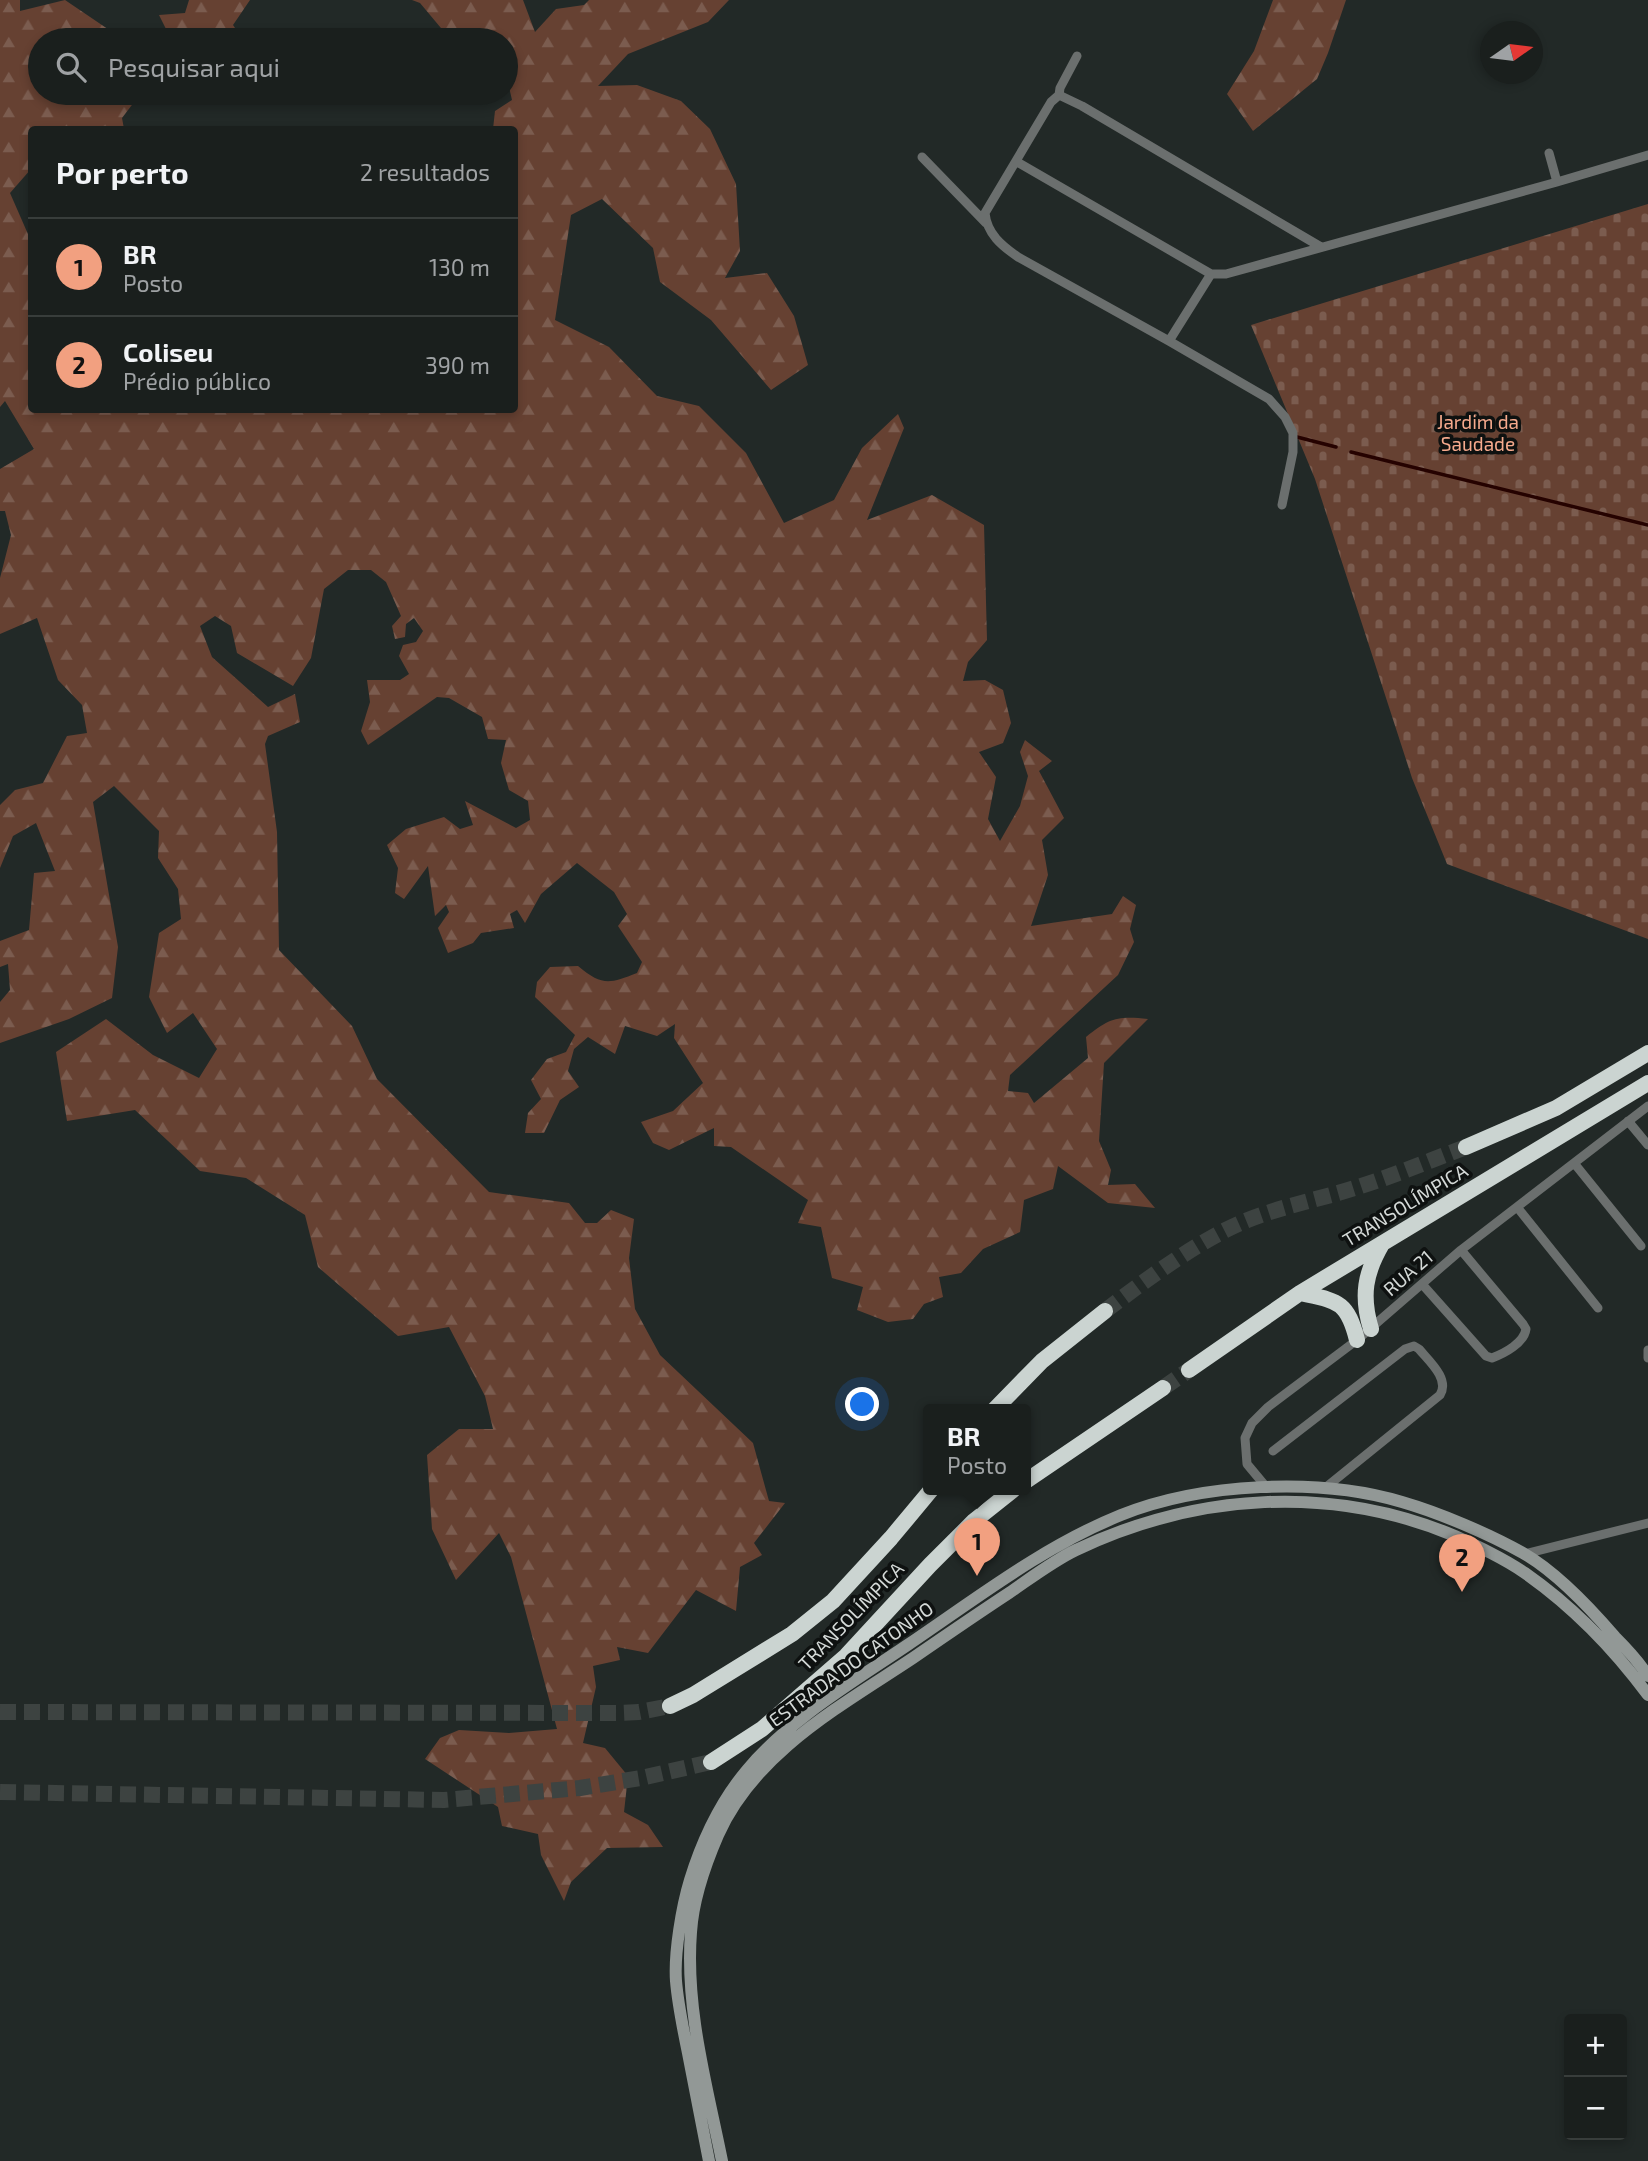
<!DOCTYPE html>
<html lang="pt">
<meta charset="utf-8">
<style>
:root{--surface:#1a1f1d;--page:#232726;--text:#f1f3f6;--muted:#9fa2a4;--line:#383d3b;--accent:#f2a080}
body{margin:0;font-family:"Exo 2",sans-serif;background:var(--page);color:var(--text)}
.controls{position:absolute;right:21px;bottom:21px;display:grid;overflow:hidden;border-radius:7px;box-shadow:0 4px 10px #0003}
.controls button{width:63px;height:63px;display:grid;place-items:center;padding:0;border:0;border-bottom:2px solid var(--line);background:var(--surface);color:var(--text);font:35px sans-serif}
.compass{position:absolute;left:1480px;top:21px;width:63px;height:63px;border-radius:50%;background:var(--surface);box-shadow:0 4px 10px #0003;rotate:76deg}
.you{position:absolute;left:863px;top:1405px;width:24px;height:24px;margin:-18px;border:5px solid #fff;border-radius:50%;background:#1a73e8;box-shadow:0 0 0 10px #1a73e833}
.badge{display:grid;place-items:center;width:46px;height:46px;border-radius:50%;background:var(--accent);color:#111;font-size:23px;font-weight:700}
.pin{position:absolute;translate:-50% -58px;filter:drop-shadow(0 2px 4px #0008)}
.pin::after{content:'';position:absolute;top:37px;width:24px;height:21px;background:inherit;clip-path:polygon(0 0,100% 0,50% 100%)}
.popup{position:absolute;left:923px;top:1404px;width:108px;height:91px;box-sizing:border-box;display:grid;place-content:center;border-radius:7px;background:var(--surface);filter:drop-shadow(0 2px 5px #0005);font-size:23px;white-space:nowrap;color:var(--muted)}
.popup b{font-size:26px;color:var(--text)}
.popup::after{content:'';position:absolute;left:50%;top:100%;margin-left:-14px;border:14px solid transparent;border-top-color:var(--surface)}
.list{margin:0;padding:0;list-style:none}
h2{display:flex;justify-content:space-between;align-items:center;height:91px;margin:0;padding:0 28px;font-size:30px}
h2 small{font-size:23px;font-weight:400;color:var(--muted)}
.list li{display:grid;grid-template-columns:46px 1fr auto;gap:21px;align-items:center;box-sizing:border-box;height:98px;padding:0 28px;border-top:2px solid var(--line)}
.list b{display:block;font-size:26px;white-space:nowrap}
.list p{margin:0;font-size:23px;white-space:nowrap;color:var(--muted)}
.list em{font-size:23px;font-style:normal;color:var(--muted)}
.icon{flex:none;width:38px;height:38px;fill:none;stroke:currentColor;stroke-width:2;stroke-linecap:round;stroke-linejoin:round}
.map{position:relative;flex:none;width:1648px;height:2161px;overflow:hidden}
.search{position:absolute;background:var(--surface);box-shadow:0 4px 10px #0003;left:28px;top:28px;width:490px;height:77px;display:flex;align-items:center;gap:18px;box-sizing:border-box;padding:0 24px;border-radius:38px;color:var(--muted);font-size:26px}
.panel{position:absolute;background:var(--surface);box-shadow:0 4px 10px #0003;left:28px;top:126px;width:490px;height:287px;border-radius:7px}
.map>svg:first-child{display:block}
.forest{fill:url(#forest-firs)}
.cemetery{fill:url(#cemetery-stones)}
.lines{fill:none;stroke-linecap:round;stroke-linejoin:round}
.stream{stroke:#250200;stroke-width:3.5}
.motorway-tunnel{stroke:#3d4341;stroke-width:16;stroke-dasharray:16 8;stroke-linecap:butt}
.minor{stroke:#6b6f6e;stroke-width:9}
.secondary{stroke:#929896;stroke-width:12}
.motorway{stroke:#cbd4d1;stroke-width:16}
.labels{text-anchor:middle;stroke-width:7;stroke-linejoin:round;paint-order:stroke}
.park-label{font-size:19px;fill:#f6aa8d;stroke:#0e1110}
.street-label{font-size:19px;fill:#d4d9d7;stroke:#0e1110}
</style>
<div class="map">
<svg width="1648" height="2161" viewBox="0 0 1648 2161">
<defs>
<pattern id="forest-firs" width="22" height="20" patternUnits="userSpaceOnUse" patternTransform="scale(1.75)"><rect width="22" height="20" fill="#664132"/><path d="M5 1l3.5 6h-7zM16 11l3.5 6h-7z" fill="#7b5c4f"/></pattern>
<pattern id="cemetery-stones" width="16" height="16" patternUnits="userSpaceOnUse" patternTransform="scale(1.75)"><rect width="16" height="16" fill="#664132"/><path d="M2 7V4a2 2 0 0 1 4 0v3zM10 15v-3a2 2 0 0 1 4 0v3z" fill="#7b5c4f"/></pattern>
</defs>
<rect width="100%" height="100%" fill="#222927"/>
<path class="forest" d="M0 0H20V11L65 0 124 40H40V93H141L122 118 124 129 32 130 31 169 10 193 31 241 32 410H514V130L493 129 495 111 512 100 509 87 506 84V40H451L420 3 412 0H523L535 32 556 9 584 5 589 0H729L708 22 628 54 598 86 637 85 681 101 710 129 736 184 740 251 725 278 767 273 794 316 808 365 771 390 711 320 660 282 653 248 602 199 571 215 555 320 609 347 657 396 699 406 746 453 784 523 834 500 862 448 898 414 904 428 867 520 932 495 984 525 987 640 968 662 963 681 985 680 1003 690 1011 723 1003 743 979 752 996 777 988 819 1000 841 1020 806 1028 776 1020 752 1025 740 1052 761 1039 771 1064 818 1042 840 1048 875 1031 926 1112 914 1123 896 1136 905 1130 929 1134 942 1118 975 1010 1075 1008 1091 1028 1093 1034 1103 1088 1058 1086 1037C1110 1018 1117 1016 1148 1019L1104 1063 1099 1141 1111 1170 1108 1185 1135 1184 1155 1208 1108 1203 1058 1166 1053 1189 1024 1200 1020 1232 983 1249 961 1273 939 1277 943 1297 924 1304 913 1319 888 1322 857 1310 863 1287 832 1278 821 1227 798 1223 808 1200 731 1147 714 1146V1128L669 1150 653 1143 641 1122 673 1111 703 1083 674 1038 675 1024 657 1036 625 1026 615 1054 588 1037 574 1049 568 1071 579 1087 560 1100 544 1133H525L528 1113 541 1099 531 1080 547 1059 566 1052 575 1035 535 997 537 982 550 967 578 966C602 986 609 984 637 973L642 962 618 926 627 914 614 892 577 863 541 894 525 923 517 910 510 914 514 928 481 933 473 943 448 953 438 928 449 912 446 905 435 916 428 866 404 899 395 893 398 868 387 845 406 829 444 817 460 829 473 825 465 801 516 828 530 820 528 801 509 790 501 763 506 740 488 739 482 717 449 698 437 697 368 745 361 731 370 702 367 680H400L409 674 399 656 403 645 416 642 423 631 414 618 406 624 405 637 395 639 392 626 401 616 386 582 371 570H348L324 589 311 658 293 686 237 653 231 626 215 616 200 626 212 657 268 707 295 694 300 722 268 736 265 744 277 832 279 950 352 1026 377 1079 489 1192 569 1203 585 1223H597L611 1210 634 1219 629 1258 635 1309 660 1355 753 1443 769 1501 785 1503 754 1543 762 1555 740 1567 736 1611 696 1590 648 1653 617 1647 620 1660 593 1666 596 1687 583 1743 605 1748 628 1776 624 1812 648 1825 663 1847 607 1848 571 1882 564 1901 541 1855 538 1834 502 1826 498 1807 425 1759 440 1738 459 1730 509 1733 557 1729 511 1557 499 1533 456 1580 432 1529 427 1455 459 1429H493L485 1396 449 1327 398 1336 318 1267 305 1215 246 1178 200 1171 135 1110 67 1121 56 1052 106 1019 153 1055 199 1078 217 1049 193 1013 167 1033 149 997 159 933 181 919 178 889 158 858 159 831 114 786 93 802 118 947 112 998 69 1019 0 1043V1002L10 990 8 964 0 967V941L29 930 34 873 55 871 36 823 13 836 0 868V805L15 790 43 783 67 736 87 733 82 705 58 680 37 618 0 634V578L11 535 5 511H0V469L34 449 5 401 0 407Z
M189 0H250L233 25 243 40H182L167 31 159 15 185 13Z
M1273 0H1346L1328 53 1317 79 1253 131 1227 94 1254 51Z"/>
<path class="cemetery" d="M1648 204V939L1447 864 1412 778 1315 479 1251 325Z"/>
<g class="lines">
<path class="stream" d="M1297 437 1336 447
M1351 452 1648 525"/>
<path class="motorway-tunnel" d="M1105 1311C1144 1281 1198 1241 1243 1222 1281 1206 1322 1199 1361 1186 1396 1175 1431 1160 1466 1147
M1163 1388 1189 1370
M0 1712 617 1713 639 1712 670 1706
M0 1792 444 1800 580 1788 641 1778 711 1762"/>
<path class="minor" d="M1059 95 1060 88 1077 56
M1549 153 1557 182
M922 157 986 223
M1017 162 1211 274H1226L1557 182 1648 155
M1169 341 1211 274
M1282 505 1293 452V433L1285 417 1269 399 1169 341 1018 257C1002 246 987 234 985 213L1051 102 1059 95 1082 106 1321 247
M1628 1121 1648 1145
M1574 1163 1641 1246
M1517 1207 1598 1308
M1422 1284 1486 1356 1492 1358C1505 1353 1524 1343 1526 1329L1523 1324 1461 1250
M1648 1350V1358
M1273 1451 1405 1349 1414 1346 1419 1349C1429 1361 1450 1379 1440 1395L1325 1488
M1267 1488 1247 1464 1245 1438 1252 1423 1268 1407 1357 1340 1461 1250 1648 1106
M1525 1554 1648 1523"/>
<path class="secondary" d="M709 2161C702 2125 695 2089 688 2053 683 2029 678 2005 676 1981 674 1953 682 1906 690 1880 702 1841 721 1801 747 1770 791 1718 853 1682 909 1644 977 1598 1044 1546 1121 1515 1201 1483 1319 1477 1402 1502 1440 1513 1489 1534 1523 1553 1556 1572 1591 1609 1615 1637 1627 1649 1639 1662 1648 1676
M722 2161C707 2086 685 2009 691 1932 693 1900 705 1865 718 1835 755 1752 841 1706 913 1658 945 1636 977 1614 1009 1593 1031 1578 1053 1561 1076 1550 1196 1493 1332 1484 1455 1536 1479 1547 1503 1558 1525 1573 1572 1606 1614 1649 1648 1695"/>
<path class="motorway" d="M1466 1147 1556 1108 1648 1053
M1300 1293C1337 1301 1347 1300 1357 1340
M1371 1329C1361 1296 1365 1273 1382 1244
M1189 1370 1300 1293 1648 1083
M994 1410 1042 1361 1105 1311
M1026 1481 1163 1388
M670 1706 693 1695 792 1634 833 1601 891 1538 931 1490
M711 1762 762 1729 846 1656 930 1565 974 1521 1013 1490"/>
</g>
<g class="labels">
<g class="park-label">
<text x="1478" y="429">Jardim da<tspan x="1478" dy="22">Saudade</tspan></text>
</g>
<g class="street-label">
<text transform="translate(1405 1205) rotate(-31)" y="7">TRANSOLÍMPICA</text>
<text transform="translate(1408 1273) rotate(-41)" y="7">RUA 21</text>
<text transform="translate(851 1616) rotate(-46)" y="7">TRANSOLÍMPICA</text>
<text transform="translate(851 1664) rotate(-36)" y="7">ESTRADA DO CATONHO</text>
</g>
</g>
</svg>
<div class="controls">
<button>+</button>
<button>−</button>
</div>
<svg class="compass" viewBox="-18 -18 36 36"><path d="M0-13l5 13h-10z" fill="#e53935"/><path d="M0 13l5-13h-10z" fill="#9fa2a4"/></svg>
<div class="you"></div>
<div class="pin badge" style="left:977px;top:1576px">1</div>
<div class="popup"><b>BR</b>Posto</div>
<div class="pin badge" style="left:1462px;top:1592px">2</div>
<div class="search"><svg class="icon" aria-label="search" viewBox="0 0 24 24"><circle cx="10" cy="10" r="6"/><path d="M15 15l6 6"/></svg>Pesquisar aqui</div>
<section class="panel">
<h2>Por perto<small>2 resultados</small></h2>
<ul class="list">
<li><span class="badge">1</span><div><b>BR</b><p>Posto</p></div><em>130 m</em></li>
<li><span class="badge">2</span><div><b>Coliseu</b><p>Prédio público</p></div><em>390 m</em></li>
</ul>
</section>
</div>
